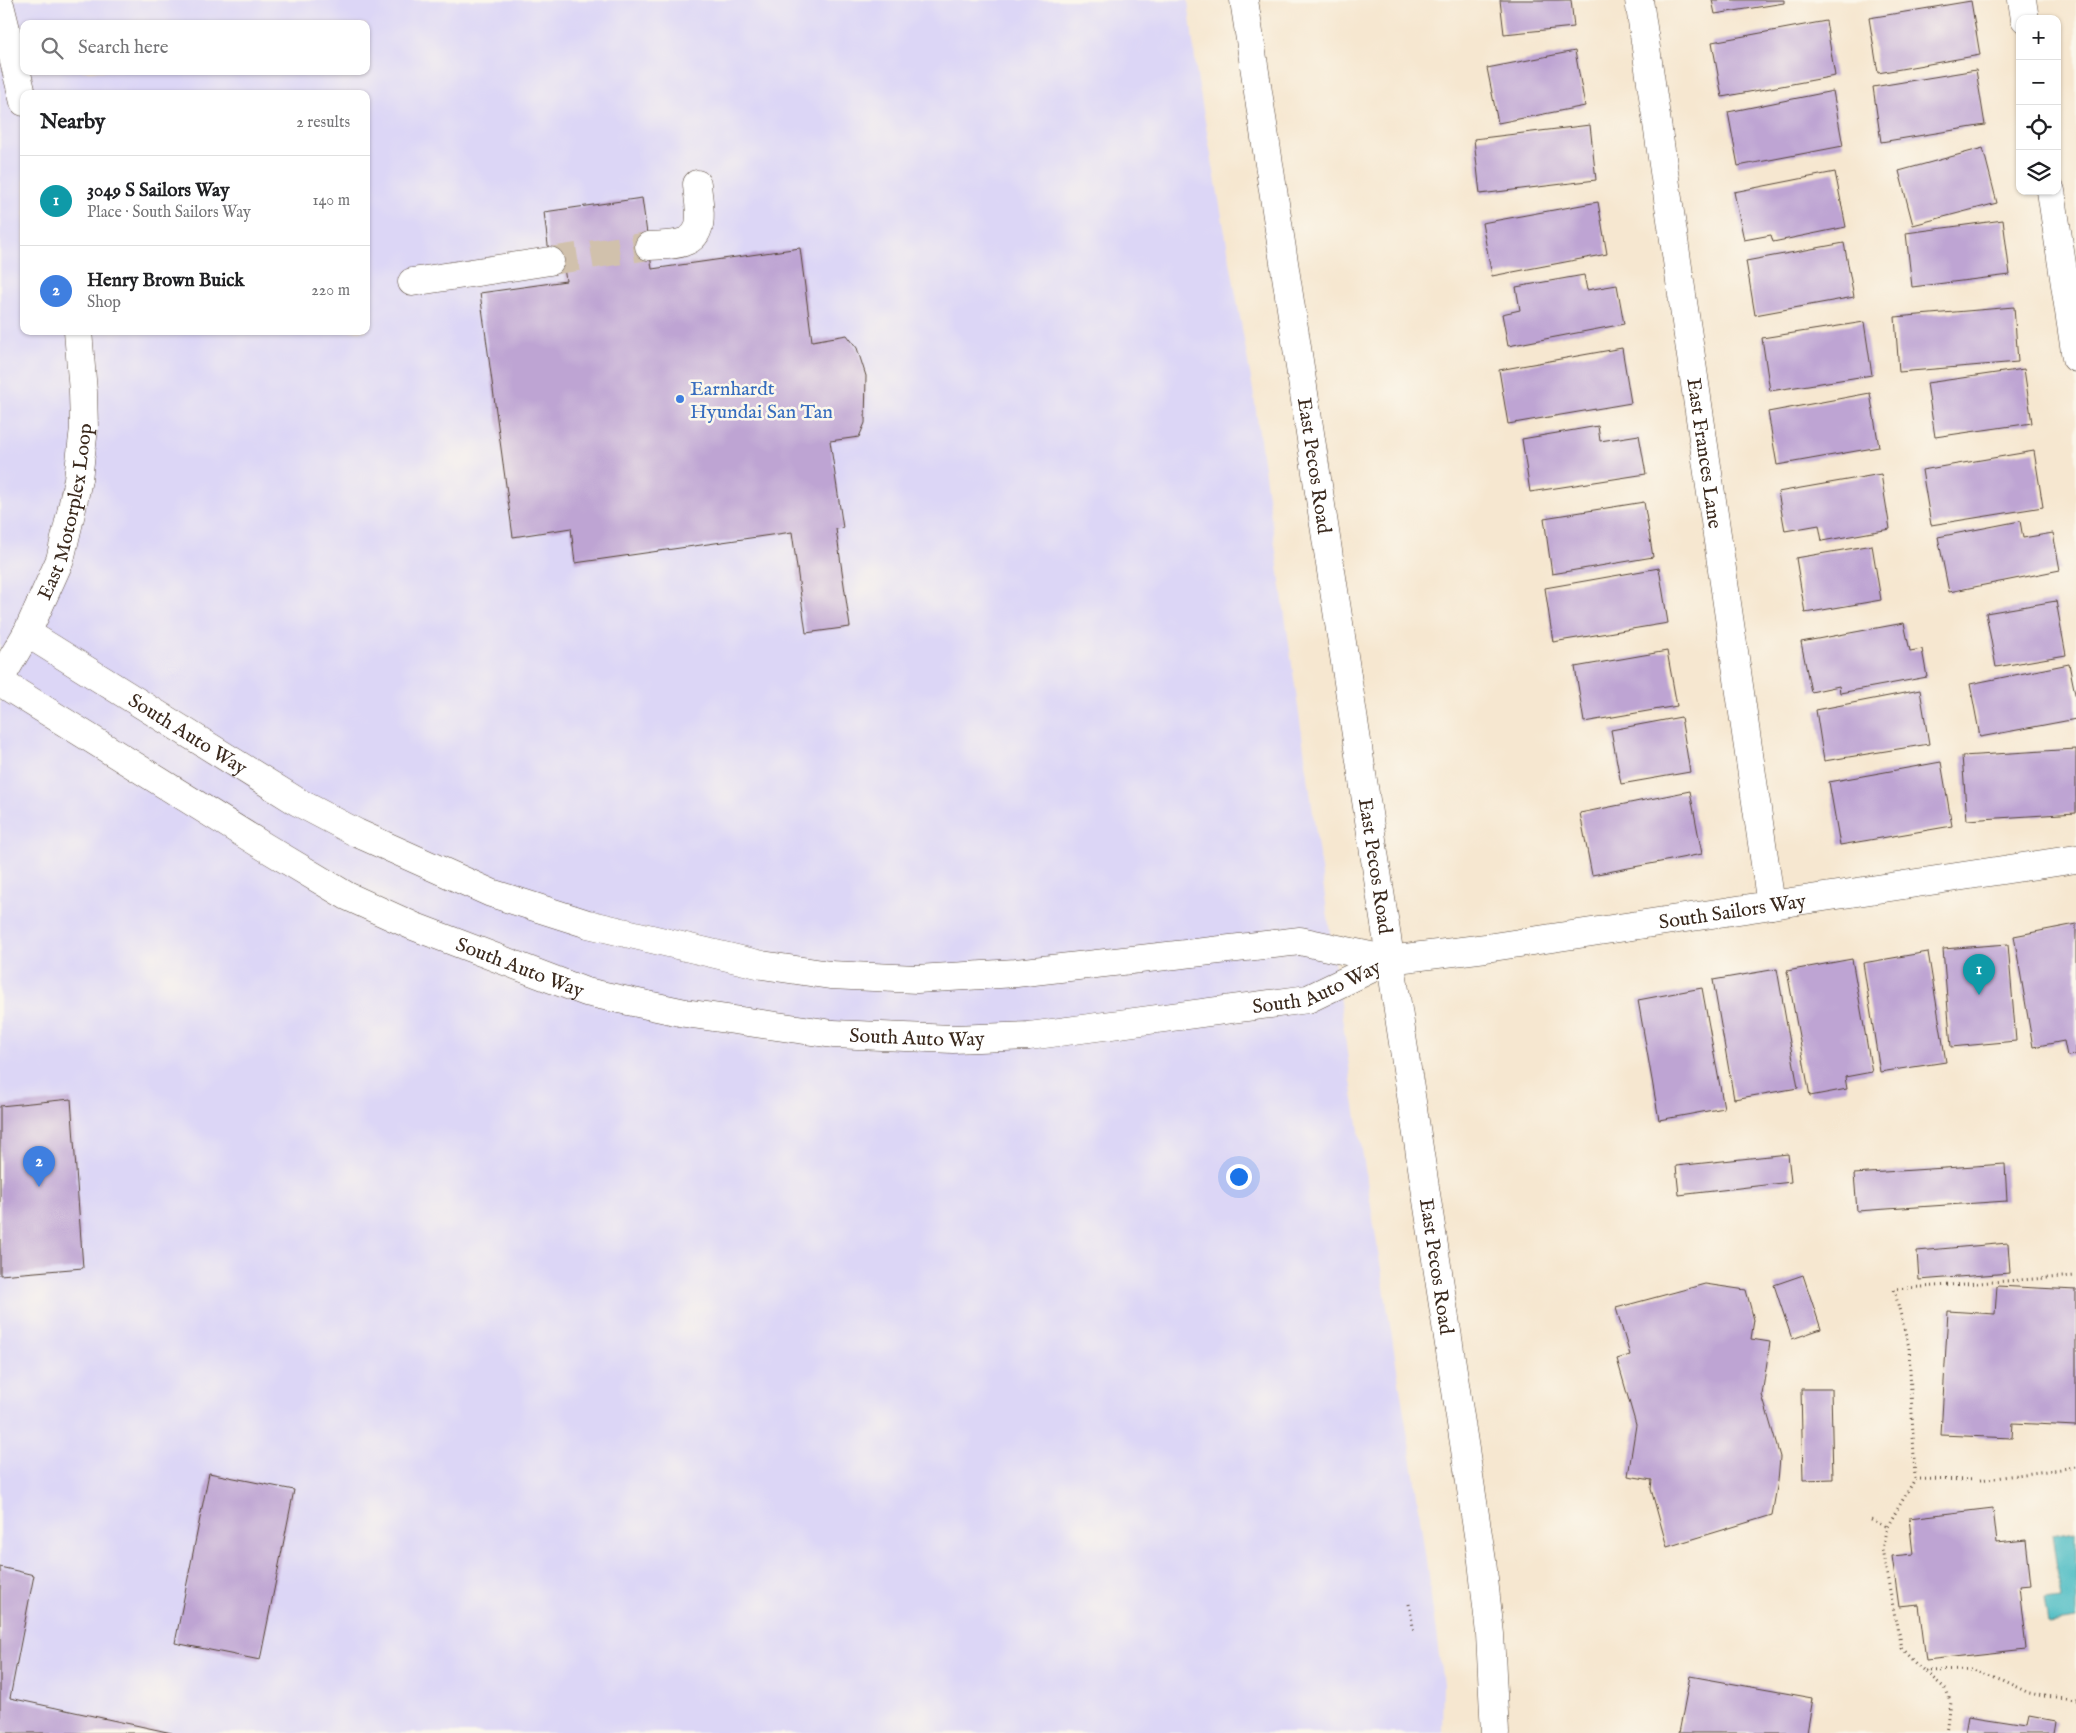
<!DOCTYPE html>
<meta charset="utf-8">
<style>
:root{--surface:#fff;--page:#f6f6f6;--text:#202124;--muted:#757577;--line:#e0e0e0;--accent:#db2777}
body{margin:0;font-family:"IM FELL English",serif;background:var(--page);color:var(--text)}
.controls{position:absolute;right:15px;top:15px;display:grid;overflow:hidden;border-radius:10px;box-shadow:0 1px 4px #0004}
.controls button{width:45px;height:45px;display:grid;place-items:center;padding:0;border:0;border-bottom:1px solid var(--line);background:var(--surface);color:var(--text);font:25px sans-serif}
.you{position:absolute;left:1238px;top:1176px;width:18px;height:18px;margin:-12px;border:4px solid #fff;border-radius:50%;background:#1a73e8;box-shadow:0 0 0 8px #1a73e833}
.badge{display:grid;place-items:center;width:32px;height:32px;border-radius:50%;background:var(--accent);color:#fff;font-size:16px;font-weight:700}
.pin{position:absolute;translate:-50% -41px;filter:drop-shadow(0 1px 2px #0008)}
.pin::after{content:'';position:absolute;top:26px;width:18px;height:15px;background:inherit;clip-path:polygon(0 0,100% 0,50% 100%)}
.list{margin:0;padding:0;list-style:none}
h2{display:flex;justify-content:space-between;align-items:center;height:65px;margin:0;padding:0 20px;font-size:21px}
h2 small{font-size:16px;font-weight:400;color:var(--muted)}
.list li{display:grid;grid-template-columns:32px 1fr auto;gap:15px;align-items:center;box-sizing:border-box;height:90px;padding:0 20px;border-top:1px solid var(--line)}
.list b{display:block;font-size:19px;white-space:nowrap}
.list p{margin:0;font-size:16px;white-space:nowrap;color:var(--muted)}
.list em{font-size:16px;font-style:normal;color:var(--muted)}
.icon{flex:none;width:28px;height:28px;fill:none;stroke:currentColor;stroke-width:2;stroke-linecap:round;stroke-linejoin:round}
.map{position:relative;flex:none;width:2076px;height:1733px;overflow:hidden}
.search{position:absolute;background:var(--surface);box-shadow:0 1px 4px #0004;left:20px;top:20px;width:350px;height:55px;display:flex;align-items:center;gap:12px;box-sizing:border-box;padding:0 18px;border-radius:10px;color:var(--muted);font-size:19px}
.panel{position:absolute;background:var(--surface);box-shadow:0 1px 4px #0004;left:20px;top:90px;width:350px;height:245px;border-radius:10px}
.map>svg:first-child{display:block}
.built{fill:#dcd6f6;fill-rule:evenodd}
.water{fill:#4fbdc4;stroke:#457471}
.building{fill:#bea4d3}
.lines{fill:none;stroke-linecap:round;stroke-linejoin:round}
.minor-tunnel{stroke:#d1c1ac;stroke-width:28;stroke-dasharray:28 14;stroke-linecap:butt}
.minor-casing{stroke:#574639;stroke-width:29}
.major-casing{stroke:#574639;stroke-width:29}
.path{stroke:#574639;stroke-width:3;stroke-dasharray:1 4;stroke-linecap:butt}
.minor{stroke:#fff;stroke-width:28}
.major{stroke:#fff;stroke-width:28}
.shop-dot{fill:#3f7fe0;stroke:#fbf7ec;stroke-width:2}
.labels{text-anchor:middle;stroke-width:5;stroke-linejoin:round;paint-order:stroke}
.shop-label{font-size:20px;fill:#366cbe;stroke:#fbf7ec;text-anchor:start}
.street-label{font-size:20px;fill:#3b2a1e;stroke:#fbf7ec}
</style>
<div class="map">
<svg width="2076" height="1733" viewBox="0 0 2076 1733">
<rect width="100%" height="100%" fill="#fbf7ec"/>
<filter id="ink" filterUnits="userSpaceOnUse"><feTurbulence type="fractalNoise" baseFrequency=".02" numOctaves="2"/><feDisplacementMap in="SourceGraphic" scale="10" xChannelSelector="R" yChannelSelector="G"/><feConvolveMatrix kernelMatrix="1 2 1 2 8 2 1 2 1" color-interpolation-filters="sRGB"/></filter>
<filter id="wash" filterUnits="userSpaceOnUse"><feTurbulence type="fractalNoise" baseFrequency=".0096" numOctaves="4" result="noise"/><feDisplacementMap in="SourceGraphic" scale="20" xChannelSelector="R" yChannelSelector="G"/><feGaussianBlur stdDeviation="1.12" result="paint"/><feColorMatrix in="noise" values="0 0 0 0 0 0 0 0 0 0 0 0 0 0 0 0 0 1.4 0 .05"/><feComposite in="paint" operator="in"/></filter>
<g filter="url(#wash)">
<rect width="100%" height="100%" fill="#f6e7d0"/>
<path class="built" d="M0 0H1188L1197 76 1253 390 1352 1087 1415 1481 1443 1684 1442 1733H0ZM24 24H366V71H24ZM24 94H366V331H24Z"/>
<path class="water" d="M2076 1530V1619L2049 1623 2045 1600 2061 1598 2052 1534Z"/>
<g id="blocks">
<path class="building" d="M1500 0H1571L1574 27 1504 34Z
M1712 0H1784V3L1715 14Z
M1971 1 1980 55 1878 73 1869 18Z
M1826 21 1835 76 1722 97 1712 42Z
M1575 51 1585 106 1498 123 1487 68Z
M1976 70 1985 125 1881 142 1873 87Z
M1833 91 1843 146 1738 166 1728 112Z
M1590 125 1596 180 1480 194 1474 139Z
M1983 148 1997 203 1913 225 1899 171Z
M1835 172 1846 227 1773 242 1771 235 1744 240 1734 192Z
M642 198 652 269 800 248 812 341 847 335 857 348 866 376 865 423 859 437 830 441 843 528 836 529 850 627 806 633 792 532 575 563 571 528 513 537 480 293 566 281 564 268 551 270 544 212Z
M1598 202 1607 254 1492 276 1482 223Z
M2003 220 2010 275 1912 287 1906 233Z
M1844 243 1854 297 1755 315 1746 261Z
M1584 275 1587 290 1617 285 1624 324 1508 346 1502 314 1520 310 1516 287Z
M2014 307 2018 362 1899 372 1895 317Z
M1864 322 1872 375 1770 391 1762 338Z
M1622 348 1631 403 1508 424 1499 370Z
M2024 369 2032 423 1935 437 1927 383Z
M1870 393 1879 447 1777 465 1768 412Z
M1598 426 1600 441 1639 435 1646 474 1530 492 1522 439Z
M2034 451 2043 507 1931 525 1922 470Z
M1881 474 1890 529 1822 541 1819 525 1785 531 1778 492Z
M1644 502 1653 557 1552 574 1544 518Z
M2020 521 2023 538 2053 533 2060 570 1949 592 1938 537Z
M1872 545 1881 600 1805 613 1796 558Z
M1659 568 1668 623 1553 642 1545 588Z
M2056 601 2066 655 1996 667 1986 613Z
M1904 623 1910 651 1922 649 1927 677 1840 693 1839 686 1811 692 1801 642Z
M1667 651 1677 706 1584 722 1575 667Z
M2069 664 2076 699V719L1980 737 1970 684Z
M1920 690 1929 744 1824 761 1816 710Z
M1681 717 1690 772 1621 784 1611 730Z
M2076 749V813L1967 820 1962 756Z
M1941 762 1952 826 1840 845 1829 782Z
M1690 791 1702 854 1592 875 1580 813Z
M2076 924V1055L2067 1056 2064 1041 2033 1047 2014 936Z
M2008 944 2016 1041 1951 1047 1943 949Z
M1928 952 1946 1062 1880 1072 1863 963Z
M1852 959 1872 1072 1845 1077 1847 1089 1810 1096 1787 971Z
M1777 969 1798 1088 1734 1099 1713 980Z
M1702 988 1724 1108 1659 1120 1638 1000Z
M71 1099 83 1268 0 1275V1106Z
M1788 1154 1791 1182 1679 1195 1676 1166Z
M2005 1164 2007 1201 1857 1211 1854 1174Z
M2008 1243 2010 1273 1919 1280 1917 1251Z
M1803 1275 1821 1329 1792 1339 1774 1285Z
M1705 1284 1746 1290 1754 1320 1751 1339 1770 1342 1762 1395 1780 1457 1778 1481 1772 1515 1667 1547 1651 1489 1652 1480 1628 1476 1636 1425 1617 1359 1630 1355 1616 1308Z
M1997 1286 2076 1290V1426L2013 1423 2012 1438 1941 1435 1948 1311 1995 1314Z
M1801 1389H1831L1833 1479 1803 1480Z
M209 1473 294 1490 260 1660 175 1643Z
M1993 1508 1997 1543 2026 1540 2031 1585 2019 1586 2026 1649 1926 1660 1919 1605 1899 1607 1892 1556 1913 1554 1909 1518Z
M0 1567 34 1575 10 1698 172 1733H0Z
M1690 1676 1813 1698 1807 1733H1679Z
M1968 1716 2026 1725 2028 1716 2055 1721 2053 1733H1965Z"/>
</g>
</g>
<g filter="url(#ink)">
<use href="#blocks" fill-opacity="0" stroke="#574639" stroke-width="1"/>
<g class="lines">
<path class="minor-tunnel" d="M550 261 649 246"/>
<defs>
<g id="minor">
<path id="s1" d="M1639 0 1771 905"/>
<path d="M2022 0 2025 19"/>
<path d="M0 5 24 102"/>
<path d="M2051 191 2076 358"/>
<path d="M649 246C660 245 673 246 684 242 708 234 698 203 697 184"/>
<path d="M412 282 550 261"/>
<path id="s2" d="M27 633 298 802 357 833 491 893 588 924 762 965 830 975 917 979 1016 973 1300 941 1389 960 1486 948 2076 859"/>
<path id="s3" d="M0 679 27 633 60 560 71 513 78 479 84 428 83 392 78 331"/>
<path id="s4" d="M0 682 265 847 347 896 413 926 586 992 685 1013 833 1034 953 1039 1029 1036 1308 999 1389 960"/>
</g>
<g id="major">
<path id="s5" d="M1244 0 1482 1561 1490 1634 1495 1733"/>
</g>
</defs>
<use href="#minor" class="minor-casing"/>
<use href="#major" class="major-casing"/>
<path class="path" d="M1915 1479 1980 1480 2076 1467
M1871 1520 1887 1527
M1409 1604 1414 1632
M1925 1671 1973 1670 2003 1680 2030 1693 2044 1696 2076 1699
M1946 1733 1950 1701 1946 1689 1916 1664 1901 1648 1882 1549 1887 1527 1915 1479 1909 1347 1894 1289 2076 1276"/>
<use href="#minor" class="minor"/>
<use href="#major" class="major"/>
</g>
</g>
<circle class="shop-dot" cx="680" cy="399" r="5"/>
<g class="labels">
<g class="shop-label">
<text x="690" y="395">Earnhardt<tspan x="690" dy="23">Hyundai San Tan</tspan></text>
</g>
<g class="street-label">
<text dy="7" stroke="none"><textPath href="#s1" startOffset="458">East Frances Lane</textPath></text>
<text dy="7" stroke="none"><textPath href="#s5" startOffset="471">East Pecos Road</textPath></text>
<text dy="7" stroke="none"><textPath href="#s3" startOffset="182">East Motorplex Loop</textPath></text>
<text dy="7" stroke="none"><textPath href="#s2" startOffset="190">South Auto Way</textPath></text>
<text dy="7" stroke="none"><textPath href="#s5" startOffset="876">East Pecos Road</textPath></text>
<text dy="7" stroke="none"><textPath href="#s2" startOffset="1792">South Sailors Way</textPath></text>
<text dy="7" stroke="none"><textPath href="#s4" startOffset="595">South Auto Way</textPath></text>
<text dy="7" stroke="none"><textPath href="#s4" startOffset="1405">South Auto Way</textPath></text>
<text dy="7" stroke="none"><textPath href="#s4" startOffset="1000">South Auto Way</textPath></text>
<text dy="7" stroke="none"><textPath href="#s5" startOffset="1281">East Pecos Road</textPath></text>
</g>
</g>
</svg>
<div class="controls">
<button>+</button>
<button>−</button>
<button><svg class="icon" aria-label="locate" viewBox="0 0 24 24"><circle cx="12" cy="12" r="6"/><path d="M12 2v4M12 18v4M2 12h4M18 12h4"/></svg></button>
<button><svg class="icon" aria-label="layers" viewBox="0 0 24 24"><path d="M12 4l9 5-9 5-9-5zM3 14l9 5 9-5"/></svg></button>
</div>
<div class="you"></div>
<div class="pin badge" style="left:1979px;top:995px;background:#0f9aa8">1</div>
<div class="pin badge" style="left:39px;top:1187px;background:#3f7fe0">2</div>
<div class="search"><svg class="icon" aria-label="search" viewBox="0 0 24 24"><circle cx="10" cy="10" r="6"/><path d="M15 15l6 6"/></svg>Search here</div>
<section class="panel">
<h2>Nearby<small>2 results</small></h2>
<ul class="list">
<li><span class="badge" style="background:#0f9aa8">1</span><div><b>3049 S Sailors Way</b><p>Place · South Sailors Way</p></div><em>140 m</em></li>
<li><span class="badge" style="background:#3f7fe0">2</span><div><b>Henry Brown Buick</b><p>Shop</p></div><em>220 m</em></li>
</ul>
</section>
</div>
